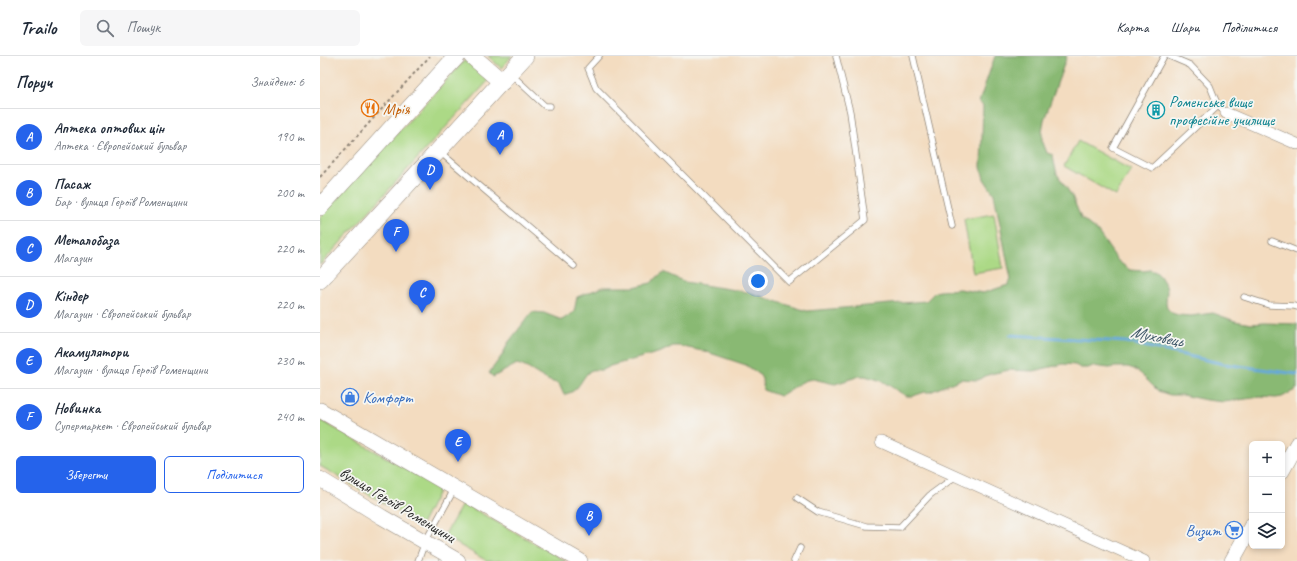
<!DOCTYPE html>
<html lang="uk">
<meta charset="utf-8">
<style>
:root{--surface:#fff;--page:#f6f6f7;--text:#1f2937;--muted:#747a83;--line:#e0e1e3;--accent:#2563eb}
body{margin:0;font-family:Caveat,sans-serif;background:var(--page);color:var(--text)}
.controls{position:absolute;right:12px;bottom:12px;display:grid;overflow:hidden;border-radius:6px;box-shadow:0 2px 6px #0003}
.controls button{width:36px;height:36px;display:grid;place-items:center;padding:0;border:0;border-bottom:1px solid var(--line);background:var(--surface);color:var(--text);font:20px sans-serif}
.you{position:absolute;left:438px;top:225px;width:14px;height:14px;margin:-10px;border:3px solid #fff;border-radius:50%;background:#1a73e8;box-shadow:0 0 0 6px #1a73e833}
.badge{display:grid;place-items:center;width:26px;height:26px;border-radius:50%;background:var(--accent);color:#fff;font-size:13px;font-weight:700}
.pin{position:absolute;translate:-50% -33px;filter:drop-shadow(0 1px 2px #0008)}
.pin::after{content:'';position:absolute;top:21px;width:14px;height:12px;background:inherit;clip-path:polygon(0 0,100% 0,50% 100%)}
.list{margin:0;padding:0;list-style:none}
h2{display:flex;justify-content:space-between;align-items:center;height:52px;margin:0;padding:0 16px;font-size:17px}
h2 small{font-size:13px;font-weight:400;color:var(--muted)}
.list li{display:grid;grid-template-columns:26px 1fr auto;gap:12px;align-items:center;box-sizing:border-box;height:56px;padding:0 16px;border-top:1px solid var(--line)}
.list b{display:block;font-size:15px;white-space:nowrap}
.list p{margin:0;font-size:13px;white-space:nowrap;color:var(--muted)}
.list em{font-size:13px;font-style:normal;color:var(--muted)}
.actions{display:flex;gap:8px;padding:12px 16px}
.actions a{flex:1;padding:9px 0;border:1px solid var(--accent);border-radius:6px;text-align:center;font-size:14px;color:var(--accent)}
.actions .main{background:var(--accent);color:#fff}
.icon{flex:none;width:22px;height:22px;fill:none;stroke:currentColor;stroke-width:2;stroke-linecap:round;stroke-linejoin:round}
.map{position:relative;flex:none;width:977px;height:505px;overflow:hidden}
header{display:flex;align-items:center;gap:24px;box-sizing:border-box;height:56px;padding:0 20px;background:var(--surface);border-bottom:1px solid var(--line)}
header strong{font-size:19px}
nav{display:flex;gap:22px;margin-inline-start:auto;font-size:14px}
.search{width:280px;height:36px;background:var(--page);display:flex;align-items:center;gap:10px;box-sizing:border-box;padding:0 14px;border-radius:6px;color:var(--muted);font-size:15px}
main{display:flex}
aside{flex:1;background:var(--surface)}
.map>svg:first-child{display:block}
.green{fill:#acd986;stroke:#6c8258}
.forest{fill:#89b973;stroke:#5a724f}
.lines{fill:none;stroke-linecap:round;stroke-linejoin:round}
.stream{stroke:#65a9da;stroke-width:3}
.lane-casing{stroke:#8f8476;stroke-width:7}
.street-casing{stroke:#8f8476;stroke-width:12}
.secondary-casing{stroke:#8f8476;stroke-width:16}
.primary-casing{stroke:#8f8476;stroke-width:18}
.path{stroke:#8f8476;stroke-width:2;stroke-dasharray:3 3;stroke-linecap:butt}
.lane{stroke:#fff;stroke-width:5.5}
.street{stroke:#fff;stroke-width:11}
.secondary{stroke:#fff;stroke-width:15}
.primary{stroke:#fff;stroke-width:17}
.labels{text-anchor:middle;stroke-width:3.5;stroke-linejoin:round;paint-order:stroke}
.culture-label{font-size:16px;fill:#0d838f;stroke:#f6f6f2;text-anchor:start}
.food-label{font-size:16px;fill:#c56008;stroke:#f6f6f2;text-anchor:start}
.shop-label{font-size:16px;fill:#366cbe;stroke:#f6f6f2;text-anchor:start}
.street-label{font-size:16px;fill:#2b2b2b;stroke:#f6f6f2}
.water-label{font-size:17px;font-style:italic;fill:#3f5768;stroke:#f6f6f2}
</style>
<header>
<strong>Trailo</strong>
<div class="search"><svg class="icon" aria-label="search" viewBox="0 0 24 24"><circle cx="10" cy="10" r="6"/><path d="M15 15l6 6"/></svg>Пошук</div>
<nav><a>Карта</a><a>Шари</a><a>Поділитися</a></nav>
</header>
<main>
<aside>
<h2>Поруч<small>Знайдено: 6</small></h2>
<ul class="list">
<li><span class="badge">A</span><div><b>Аптека оптових цін</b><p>Аптека · Європейський бульвар</p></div><em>190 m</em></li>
<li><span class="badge">B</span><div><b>Пасаж</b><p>Бар · вулиця Героїв Роменщини</p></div><em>200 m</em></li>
<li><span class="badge">C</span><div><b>Металобаза</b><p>Магазин</p></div><em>220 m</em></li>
<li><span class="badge">D</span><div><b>Кіндер</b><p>Магазин · Європейський бульвар</p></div><em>220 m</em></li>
<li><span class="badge">E</span><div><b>Акамулятори</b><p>Магазин · вулиця Героїв Роменщини</p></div><em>230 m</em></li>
<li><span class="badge">F</span><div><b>Новинка</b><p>Супермаркет · Європейський бульвар</p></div><em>240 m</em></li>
</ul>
<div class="actions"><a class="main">Зберегти</a><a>Поділитися</a></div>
</aside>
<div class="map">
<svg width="977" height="505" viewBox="0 0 977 505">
<rect width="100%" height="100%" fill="#f6f6f2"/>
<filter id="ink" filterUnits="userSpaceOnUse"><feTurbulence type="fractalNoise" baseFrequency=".025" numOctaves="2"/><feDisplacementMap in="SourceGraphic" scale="8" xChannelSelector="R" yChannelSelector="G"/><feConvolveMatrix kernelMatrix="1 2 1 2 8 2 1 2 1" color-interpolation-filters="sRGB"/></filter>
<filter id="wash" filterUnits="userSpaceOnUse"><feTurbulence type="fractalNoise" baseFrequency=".012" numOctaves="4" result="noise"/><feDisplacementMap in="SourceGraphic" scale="16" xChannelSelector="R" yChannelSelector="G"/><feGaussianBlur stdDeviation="0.9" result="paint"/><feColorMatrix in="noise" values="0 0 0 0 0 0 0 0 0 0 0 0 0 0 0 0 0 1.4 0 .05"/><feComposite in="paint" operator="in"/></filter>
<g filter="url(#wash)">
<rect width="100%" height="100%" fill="#f3dcc0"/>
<path class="green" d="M168 0H192L181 12Z
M145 4 168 25 0 209V161Z
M758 85 811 114 796 140 744 110Z
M674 158 683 212 653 217 644 163Z
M0 364 120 432 101 469 0 410Z
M143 447 246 505H167L124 480Z"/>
<path class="forest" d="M675 0H747L724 64 722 77V84L727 97 733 99 734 106 737 118 752 140 761 162 778 176 798 205 810 214 824 215 830 214 836 216 840 220 846 230 847 235 846 246 847 252 852 257 858 259 871 260 893 257 915 265 931 268 944 267 977 268V333L962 341 956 342 940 341 904 346 886 344 862 339H850L838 335 820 317 814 313 808 311H795L789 312 773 310 768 312H761L755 309 743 308 714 315 689 314 670 318 657 324 641 323 610 336H605L593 340H586L562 325 545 320H540L515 328 493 323 487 324 482 326 460 340 443 334 442 323 439 318 426 309 387 296 359 290H353L341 296 290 310C280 318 276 311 270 315 263 320 260 331 253 335 251 337 247 337 244 339L239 328C234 326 228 325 224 322 213 316 210 312 197 308L173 321 169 317 183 298 188 287 212 256 224 257 242 264 254 256 257 241 283 231H314L331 227 343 216 365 226 427 236 487 255 606 245 615 236 620 235 639 233 663 237 688 229 691 224 674 138 664 123 661 111 663 50 659 46Z"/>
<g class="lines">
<path class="stream" d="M690 279 806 286 904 308 977 318"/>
</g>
</g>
<g filter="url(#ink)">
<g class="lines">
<defs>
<path id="lane" d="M279 0 268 12 276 32 469 226 545 164 530 56 516 0
M593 0 632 170
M844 0 793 92 832 112 898 50
M849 0 870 9 890 30 898 50 906 57
M191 18 225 50H230
M120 96 254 210
M952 185 977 195
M924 241 949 249 974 250 977 251
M477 442 498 456 546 470 580 471 610 439 636 420
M98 505 105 486 135 432
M474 505 480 492"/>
<path id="street" d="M906 57 977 88
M561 386 824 505"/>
<path id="secondary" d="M0 354 260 505
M962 415 977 388
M0 423 62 461 138 505
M912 505 932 469"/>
<path id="primary" d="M152 0 182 26
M0 151 137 0
M0 224 205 0"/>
</defs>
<use href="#lane" class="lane-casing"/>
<use href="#street" class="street-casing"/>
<use href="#secondary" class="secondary-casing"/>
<use href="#primary" class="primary-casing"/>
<path class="path" d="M0 121 110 0"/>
<use href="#lane" class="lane"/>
<use href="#street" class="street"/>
<use href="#secondary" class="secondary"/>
<use href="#primary" class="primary"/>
</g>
</g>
<defs>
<symbol id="restaurant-ring" viewBox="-11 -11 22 22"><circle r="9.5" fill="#f6f6f2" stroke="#e8710a" stroke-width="1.5"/><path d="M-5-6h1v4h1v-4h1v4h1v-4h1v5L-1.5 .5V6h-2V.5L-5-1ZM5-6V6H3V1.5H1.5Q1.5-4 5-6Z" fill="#e8710a"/></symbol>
<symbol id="building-ring" viewBox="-11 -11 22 22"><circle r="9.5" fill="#f6f6f2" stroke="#0f9aa8" stroke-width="1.5"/><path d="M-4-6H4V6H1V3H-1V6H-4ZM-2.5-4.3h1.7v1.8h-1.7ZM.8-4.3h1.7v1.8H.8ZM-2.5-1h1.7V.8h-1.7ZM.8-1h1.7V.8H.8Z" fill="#0f9aa8"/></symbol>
<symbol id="shop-ring" viewBox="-11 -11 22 22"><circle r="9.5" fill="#f6f6f2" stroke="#3f7fe0" stroke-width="1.5"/><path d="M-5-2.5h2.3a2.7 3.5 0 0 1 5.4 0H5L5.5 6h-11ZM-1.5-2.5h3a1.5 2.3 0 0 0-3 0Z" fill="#3f7fe0"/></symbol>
<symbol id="supermarket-ring" viewBox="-11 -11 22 22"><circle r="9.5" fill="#f6f6f2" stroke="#3f7fe0" stroke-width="1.5"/><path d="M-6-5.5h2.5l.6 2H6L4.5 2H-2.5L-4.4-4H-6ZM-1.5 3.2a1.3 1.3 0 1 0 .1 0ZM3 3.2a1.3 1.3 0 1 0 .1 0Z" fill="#3f7fe0"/></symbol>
</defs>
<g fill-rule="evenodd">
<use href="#restaurant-ring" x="40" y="42" width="20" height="20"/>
<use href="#building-ring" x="826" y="44" width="20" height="20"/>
<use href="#shop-ring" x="20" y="331" width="20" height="20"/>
<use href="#supermarket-ring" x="904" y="464" width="20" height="20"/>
</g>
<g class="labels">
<g class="culture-label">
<text x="849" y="51">Роменське вище<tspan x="849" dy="18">професійне училище</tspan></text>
</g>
<g class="food-label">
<text x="63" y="58">Мрія</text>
</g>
<g class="shop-label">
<text x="43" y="347">Комфорт</text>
<text x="901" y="480" text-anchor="end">Визит</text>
</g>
<g class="street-label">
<text transform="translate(78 448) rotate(31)" y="6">вулиця Героїв Роменщини</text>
</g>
<g class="water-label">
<text transform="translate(837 280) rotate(11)" y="6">Муховець</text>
</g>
</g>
</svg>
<div class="controls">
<button>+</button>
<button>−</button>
<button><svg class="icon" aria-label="layers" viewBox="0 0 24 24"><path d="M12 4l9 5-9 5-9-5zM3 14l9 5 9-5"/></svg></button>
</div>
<div class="you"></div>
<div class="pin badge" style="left:180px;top:99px">A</div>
<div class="pin badge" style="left:269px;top:480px">B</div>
<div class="pin badge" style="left:102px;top:257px">C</div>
<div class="pin badge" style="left:110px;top:134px">D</div>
<div class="pin badge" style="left:138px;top:406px">E</div>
<div class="pin badge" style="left:76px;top:196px">F</div>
</div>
</main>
